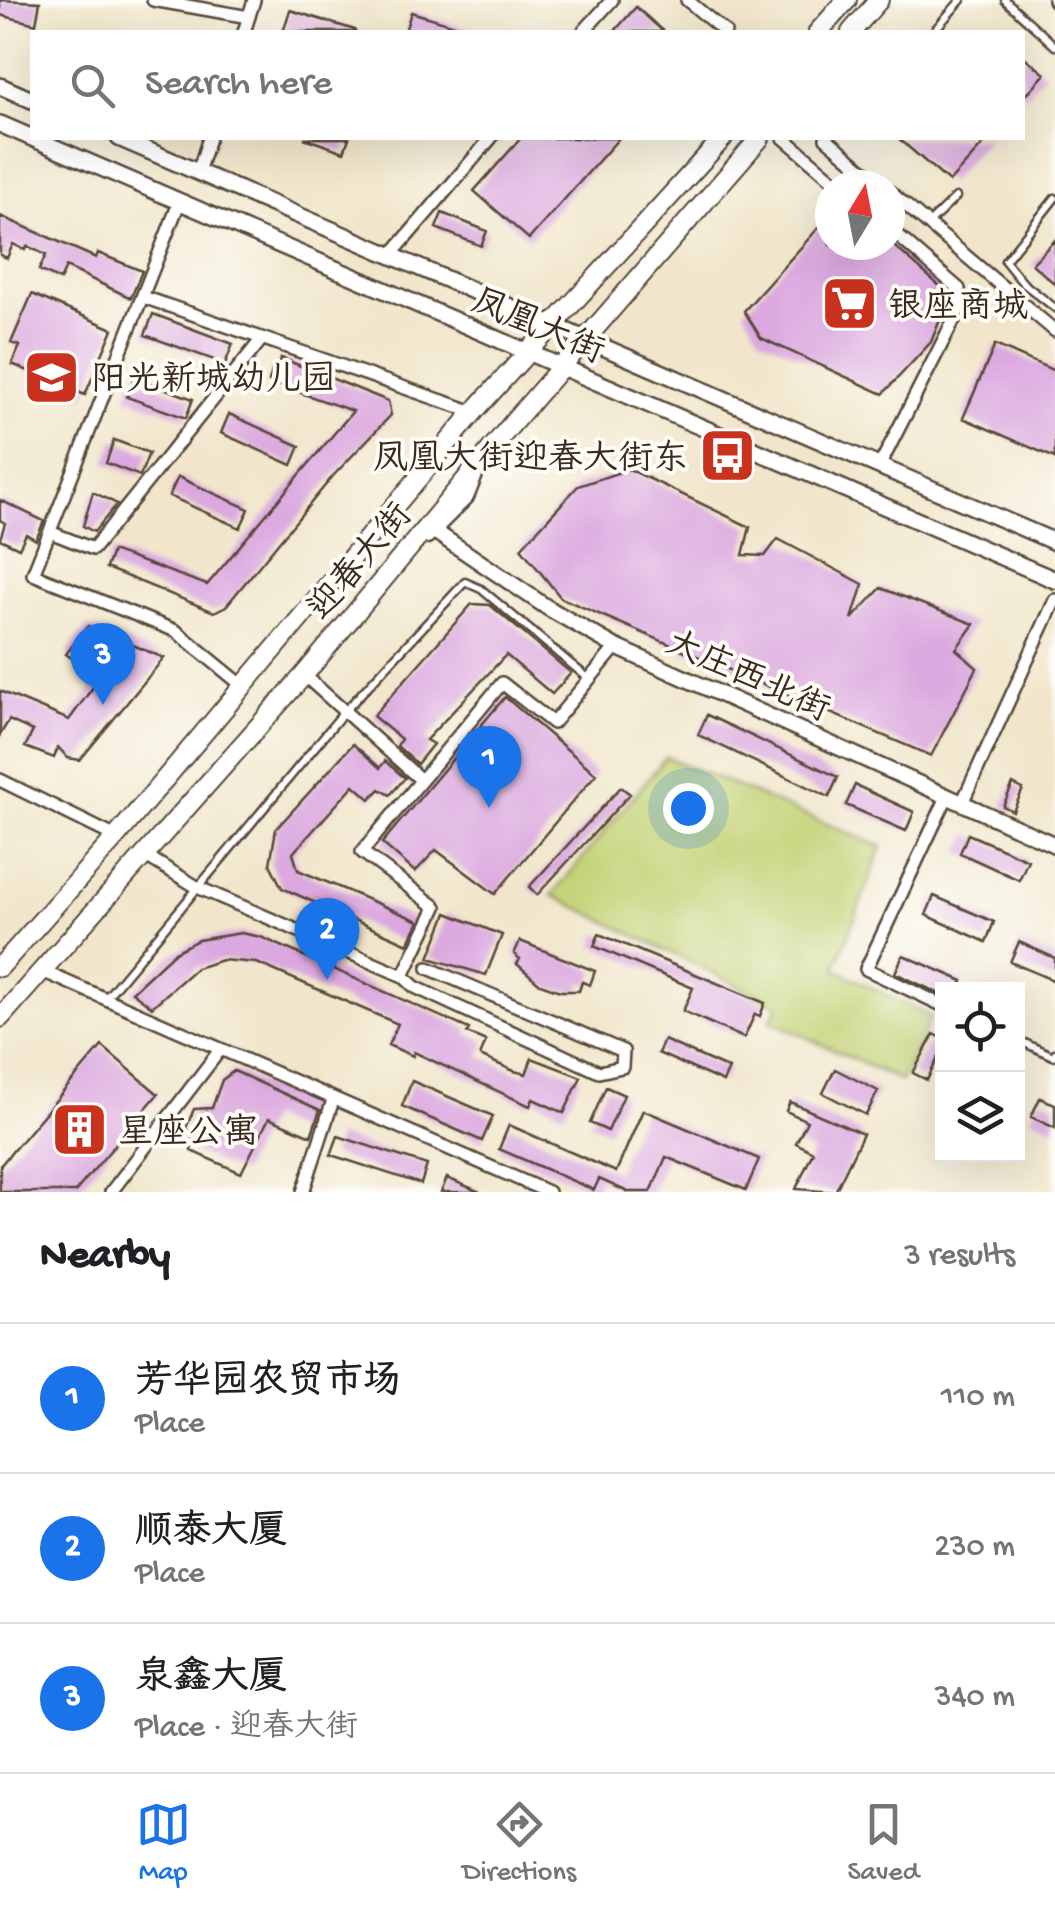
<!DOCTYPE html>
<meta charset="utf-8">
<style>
:root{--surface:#fff;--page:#f2f2f2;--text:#202124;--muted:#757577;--line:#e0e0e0;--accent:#1a73e8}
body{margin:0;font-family:"Gochi Hand","LXGW WenKai TC",sans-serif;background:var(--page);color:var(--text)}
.controls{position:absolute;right:30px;bottom:30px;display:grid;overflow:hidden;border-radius:0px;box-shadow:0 10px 40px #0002}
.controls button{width:90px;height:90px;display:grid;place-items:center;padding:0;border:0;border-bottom:2px solid var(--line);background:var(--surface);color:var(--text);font:50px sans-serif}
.compass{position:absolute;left:815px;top:170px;width:90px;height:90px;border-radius:50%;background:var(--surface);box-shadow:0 10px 40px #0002;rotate:10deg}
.you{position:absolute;left:688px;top:808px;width:35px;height:35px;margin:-25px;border:8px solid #fff;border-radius:50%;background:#1a73e8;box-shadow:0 0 0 15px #1a73e833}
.badge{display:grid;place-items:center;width:65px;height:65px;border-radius:50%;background:var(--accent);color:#fff;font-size:32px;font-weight:700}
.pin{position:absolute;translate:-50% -82px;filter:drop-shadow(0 2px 5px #0008)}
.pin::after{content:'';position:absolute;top:52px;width:35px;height:30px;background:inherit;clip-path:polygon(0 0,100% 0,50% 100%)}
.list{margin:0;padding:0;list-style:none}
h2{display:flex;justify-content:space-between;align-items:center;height:130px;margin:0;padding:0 40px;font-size:42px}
h2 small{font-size:32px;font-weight:400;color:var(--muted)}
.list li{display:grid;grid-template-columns:65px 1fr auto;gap:30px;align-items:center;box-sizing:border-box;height:150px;padding:0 40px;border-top:2px solid var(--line)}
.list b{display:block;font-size:38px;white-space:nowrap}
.list p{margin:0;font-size:32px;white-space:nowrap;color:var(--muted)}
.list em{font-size:32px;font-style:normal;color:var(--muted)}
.icon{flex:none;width:55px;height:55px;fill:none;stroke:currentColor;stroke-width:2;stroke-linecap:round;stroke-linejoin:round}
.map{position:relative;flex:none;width:1055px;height:1192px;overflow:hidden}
.search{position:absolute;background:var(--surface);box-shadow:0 10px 40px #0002;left:30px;right:30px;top:30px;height:110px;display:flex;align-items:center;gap:25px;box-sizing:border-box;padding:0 35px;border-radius:0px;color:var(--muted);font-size:38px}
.sheet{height:580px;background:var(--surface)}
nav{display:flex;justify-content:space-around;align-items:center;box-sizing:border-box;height:140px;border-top:2px solid var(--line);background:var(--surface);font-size:28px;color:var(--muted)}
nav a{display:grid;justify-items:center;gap:5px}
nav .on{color:var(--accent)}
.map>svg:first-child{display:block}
.green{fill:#c2d173;stroke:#7e7e48;stroke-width:2.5}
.building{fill:#dba8df}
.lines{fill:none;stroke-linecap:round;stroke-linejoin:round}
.service-casing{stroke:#564638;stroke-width:11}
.minor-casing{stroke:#564638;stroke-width:16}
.tertiary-casing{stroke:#564638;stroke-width:19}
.secondary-casing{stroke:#564638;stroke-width:20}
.primary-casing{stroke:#564638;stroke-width:22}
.service{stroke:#fff;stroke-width:6}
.minor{stroke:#fff;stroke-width:11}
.tertiary{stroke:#fff;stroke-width:14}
.secondary{stroke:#fff;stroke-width:15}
.primary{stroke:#fff;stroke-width:18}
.labels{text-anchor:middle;stroke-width:8;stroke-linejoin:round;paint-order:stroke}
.poi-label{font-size:35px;fill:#3b2a1e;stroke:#fdfcf7;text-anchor:start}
.street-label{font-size:35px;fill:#3b2a1e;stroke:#fdfcf7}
</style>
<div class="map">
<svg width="1055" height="1192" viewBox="0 0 1055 1192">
<rect width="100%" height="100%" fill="#fdfcf7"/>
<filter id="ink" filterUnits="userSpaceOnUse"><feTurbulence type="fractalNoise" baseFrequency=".01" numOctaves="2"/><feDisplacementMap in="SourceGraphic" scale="20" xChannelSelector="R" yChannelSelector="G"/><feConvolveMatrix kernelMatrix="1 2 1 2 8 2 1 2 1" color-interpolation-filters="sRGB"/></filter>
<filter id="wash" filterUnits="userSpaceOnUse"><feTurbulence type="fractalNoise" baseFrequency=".0048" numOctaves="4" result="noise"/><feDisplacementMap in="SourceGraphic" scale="40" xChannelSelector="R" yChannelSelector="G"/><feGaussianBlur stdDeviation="2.25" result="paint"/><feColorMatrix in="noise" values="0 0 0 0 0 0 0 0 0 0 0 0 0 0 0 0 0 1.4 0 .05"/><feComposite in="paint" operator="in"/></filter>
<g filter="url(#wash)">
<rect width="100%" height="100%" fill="#f1e6cb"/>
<path class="green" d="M666 757 882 847 835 969 931 1017 901 1081 771 1021 778 1005 552 895Z"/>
<g id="blocks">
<path class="building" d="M0 0 40 2 36 24 0 15Z
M636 7 664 32H614Z
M290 10 355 30V32H283Z
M411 12 471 30V32H405Z
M1022 55 1045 74 1022 99Z
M304 138H349L344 152Z
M521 138H619L529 239 474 191Z
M898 138H989L949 182Z
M442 213 487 231 481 246 436 228Z
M830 215V245H893L950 295 931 342 883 394 761 338 744 311Z
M0 216 96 258 98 253 142 271 131 298 66 267 60 280 39 270 46 255 27 246 25 250 13 244 7 258 0 255Z
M1055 240V284L1032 264Z
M32 294 113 329 85 395 12 364 20 346 11 343Z
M153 314 233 344 225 364 145 335Z
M995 345 1055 371V458L963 418Z
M281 358 388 401 391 415 333 476 226 606 214 612 106 568 112 551 207 585 353 411 269 382 273 367 278 369Z
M134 377 193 399 186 418 127 397Z
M229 414 300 446 292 465 221 433Z
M114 440 149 453 140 476 106 463Z
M629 469 750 527 743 555 765 556 778 539 863 584 852 619 881 588 974 624 956 649 977 668 931 756 561 598 521 548 578 486Z
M178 477 249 509 240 528 169 496Z
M93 492 117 504 94 532 83 526Z
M0 500 44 521 36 540 26 534 19 548 0 539 5 523 0 520Z
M472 604 490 605 571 673 552 694 506 655 426 740 433 744 417 764 397 746 401 739 373 716Z
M88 626 164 658 80 760 68 758 58 747 54 758 25 747 33 731 9 720 0 735V691L69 720 99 679 66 654Z
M505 697 596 774 495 894 436 850 415 872 382 843Z
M707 715 838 777 829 797 698 735Z
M353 744 380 768 385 761 405 778 390 795 380 789 370 799 354 785 293 853 298 870 419 921 408 944 282 888 270 864 276 829Z
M1013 784 1023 789 1013 811 1003 806Z
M855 785 914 812 906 831 846 805Z
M621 787 630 794 537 895 529 887Z
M968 834 1028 860 1019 880 960 853Z
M934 896 994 922 986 942 926 915Z
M447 913 502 935 486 975 429 958Z
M241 933 261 937 469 1029 467 1033 486 1041 480 1056 514 1071 526 1074 532 1058 581 1077 564 1113 533 1099 530 1106 414 1052 413 1056 388 1045 398 1024 257 963 222 960 196 968 152 1007 132 992 175 952 198 940Z
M599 934 765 1003 760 1016 755 1014 744 1038 683 1011 693 988 594 946Z
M520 941 595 971 590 985 582 982 579 991H560L540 984 517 964 520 959 514 954Z
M1019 942 1055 958V981L1010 962Z
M903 955 963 981 959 990H942V995L895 973Z
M934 1034 942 1038V1050L927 1080 913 1073Z
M664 1040 729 1069 723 1082 658 1053Z
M102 1046 158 1094 75 1192H0V1166Z
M835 1069 878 1091 866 1115 823 1093Z
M234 1071 320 1110 311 1136 269 1118 241 1173 191 1151 193 1138 186 1128 194 1109 212 1108 222 1080Z
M412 1081 493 1116 482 1141 402 1106Z
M606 1087 624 1095 608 1131 590 1123Z
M1040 1098 1055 1104V1128L1031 1117Z
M790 1102 863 1134 835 1192 796 1189 813 1152 796 1143 807 1121 786 1111Z
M643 1110 759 1159 746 1190 666 1157 651 1192H628L599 1179 594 1190 499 1149 509 1125 616 1172Z
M338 1136 427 1165 421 1184 331 1155Z
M447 1178 480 1192H441Z"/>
</g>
</g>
<g filter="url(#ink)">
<use href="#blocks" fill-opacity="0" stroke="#564638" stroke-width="2.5"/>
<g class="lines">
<defs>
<path id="service" d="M1005 0 1055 46
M933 32 961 0
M1055 198 1005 261 1023 283 1055 308
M928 224 956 197
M106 998 344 712 465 582 481 589 589 679
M1018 1040 1053 1056 1055 1053"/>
<path id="minor" d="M153 0 249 17
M687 0 725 32
M1054 0 1055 1
M244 32 254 0
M583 32 612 0
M784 138 839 185
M826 138 881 185
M198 172 209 138
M890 192 1055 331
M179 203 33 574 176 631 243 686
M391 255 491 138
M149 299 474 412
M879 467 961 306 959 289 890 229
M55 534 93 549 261 340
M304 675 421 780
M0 780 116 837
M962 803 1055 600
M146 856 197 887 403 976 415 987 599 1072 622 1067 623 1051 428 968
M42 971 548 1192
M403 976 436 907 362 852 502 683 553 723 616 647
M942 1005 866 969 947 797
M111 1192 220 1050
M303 1192 333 1100"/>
<path id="tertiary" d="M434 531 548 608 616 647 1055 845
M427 536 466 497 475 475"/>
<path id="secondary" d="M0 86 32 100
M0 124 1055 580
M119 138 1055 542"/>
<path id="primary" d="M818 32 847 0
M851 32 879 0
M0 967 116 837 479 406 723 138
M0 1018 304 675 511 425 760 138"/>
</defs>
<use href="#service" class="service-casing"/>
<use href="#minor" class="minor-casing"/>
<use href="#tertiary" class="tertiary-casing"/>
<use href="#secondary" class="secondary-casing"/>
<use href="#primary" class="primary-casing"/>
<use href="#service" class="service"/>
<use href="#minor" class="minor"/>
<use href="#tertiary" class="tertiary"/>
<use href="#secondary" class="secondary"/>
<use href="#primary" class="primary"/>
</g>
</g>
<defs>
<symbol id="supermarket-square" viewBox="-11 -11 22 22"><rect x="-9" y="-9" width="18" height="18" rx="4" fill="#c8321e" stroke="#fdfcf7"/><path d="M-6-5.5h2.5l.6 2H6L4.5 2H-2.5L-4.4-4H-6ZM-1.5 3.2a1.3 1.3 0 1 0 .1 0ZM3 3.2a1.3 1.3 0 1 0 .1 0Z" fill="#fff"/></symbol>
<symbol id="school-square" viewBox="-11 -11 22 22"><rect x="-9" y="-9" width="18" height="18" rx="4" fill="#c8321e" stroke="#fdfcf7"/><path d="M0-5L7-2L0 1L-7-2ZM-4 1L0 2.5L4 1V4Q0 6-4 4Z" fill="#fff"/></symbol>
<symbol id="bus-square" viewBox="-11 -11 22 22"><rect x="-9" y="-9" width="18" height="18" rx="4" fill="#c8321e" stroke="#fdfcf7"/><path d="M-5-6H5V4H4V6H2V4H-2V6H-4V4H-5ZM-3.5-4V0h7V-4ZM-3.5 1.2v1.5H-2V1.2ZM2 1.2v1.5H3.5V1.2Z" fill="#fff"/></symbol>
<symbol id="building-square" viewBox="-11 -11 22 22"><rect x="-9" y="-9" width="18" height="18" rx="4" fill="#c8321e" stroke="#fdfcf7"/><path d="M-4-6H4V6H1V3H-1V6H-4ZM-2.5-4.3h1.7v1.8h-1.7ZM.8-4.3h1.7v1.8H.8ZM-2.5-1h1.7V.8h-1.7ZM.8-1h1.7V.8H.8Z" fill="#fff"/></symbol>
</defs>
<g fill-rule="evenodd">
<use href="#supermarket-square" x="818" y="272" width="63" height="63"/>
<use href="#school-square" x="20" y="346" width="63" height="63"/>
<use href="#bus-square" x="696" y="424" width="63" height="63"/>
<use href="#building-square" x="48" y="1098" width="63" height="63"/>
</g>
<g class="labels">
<g class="poi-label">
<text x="888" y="316">银座商城</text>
<text x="91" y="389">阳光新城幼儿园</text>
<text x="688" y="468" text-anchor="end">凤凰大街迎春大街东</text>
<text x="118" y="1142">星座公寓</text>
</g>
<g class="street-label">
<text transform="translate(539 324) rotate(23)" y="12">凤凰大街</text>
<text transform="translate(358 560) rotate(-50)" y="12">迎春大街</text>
<text transform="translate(749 674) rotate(24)" y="12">大庄西北街</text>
</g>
</g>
</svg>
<div class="controls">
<button><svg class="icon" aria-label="locate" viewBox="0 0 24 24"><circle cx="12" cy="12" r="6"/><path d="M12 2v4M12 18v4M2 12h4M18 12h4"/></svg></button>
<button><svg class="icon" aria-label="layers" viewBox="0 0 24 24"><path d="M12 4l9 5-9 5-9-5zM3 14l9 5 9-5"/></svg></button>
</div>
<svg class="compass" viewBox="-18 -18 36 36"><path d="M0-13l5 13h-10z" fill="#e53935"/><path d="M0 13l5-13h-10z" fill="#757577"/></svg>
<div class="you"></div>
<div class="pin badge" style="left:489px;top:808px">1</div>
<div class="pin badge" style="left:327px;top:980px">2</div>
<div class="pin badge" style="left:103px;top:705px">3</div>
<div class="search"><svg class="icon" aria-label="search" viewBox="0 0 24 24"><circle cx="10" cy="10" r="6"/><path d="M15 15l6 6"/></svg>Search here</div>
</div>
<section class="sheet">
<h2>Nearby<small>3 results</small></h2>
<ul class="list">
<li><span class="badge">1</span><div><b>芳华园农贸市场</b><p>Place</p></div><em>110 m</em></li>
<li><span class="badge">2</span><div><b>顺泰大厦</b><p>Place</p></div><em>230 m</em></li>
<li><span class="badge">3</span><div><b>泉鑫大厦</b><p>Place · 迎春大街</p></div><em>340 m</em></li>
</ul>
</section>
<nav>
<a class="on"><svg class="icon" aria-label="map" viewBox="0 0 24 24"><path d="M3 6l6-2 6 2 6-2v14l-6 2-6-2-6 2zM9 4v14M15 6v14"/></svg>Map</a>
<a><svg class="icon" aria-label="directions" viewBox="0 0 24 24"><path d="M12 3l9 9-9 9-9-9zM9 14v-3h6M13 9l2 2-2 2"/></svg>Directions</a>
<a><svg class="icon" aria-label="saved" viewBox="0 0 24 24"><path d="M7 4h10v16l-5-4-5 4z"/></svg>Saved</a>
</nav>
